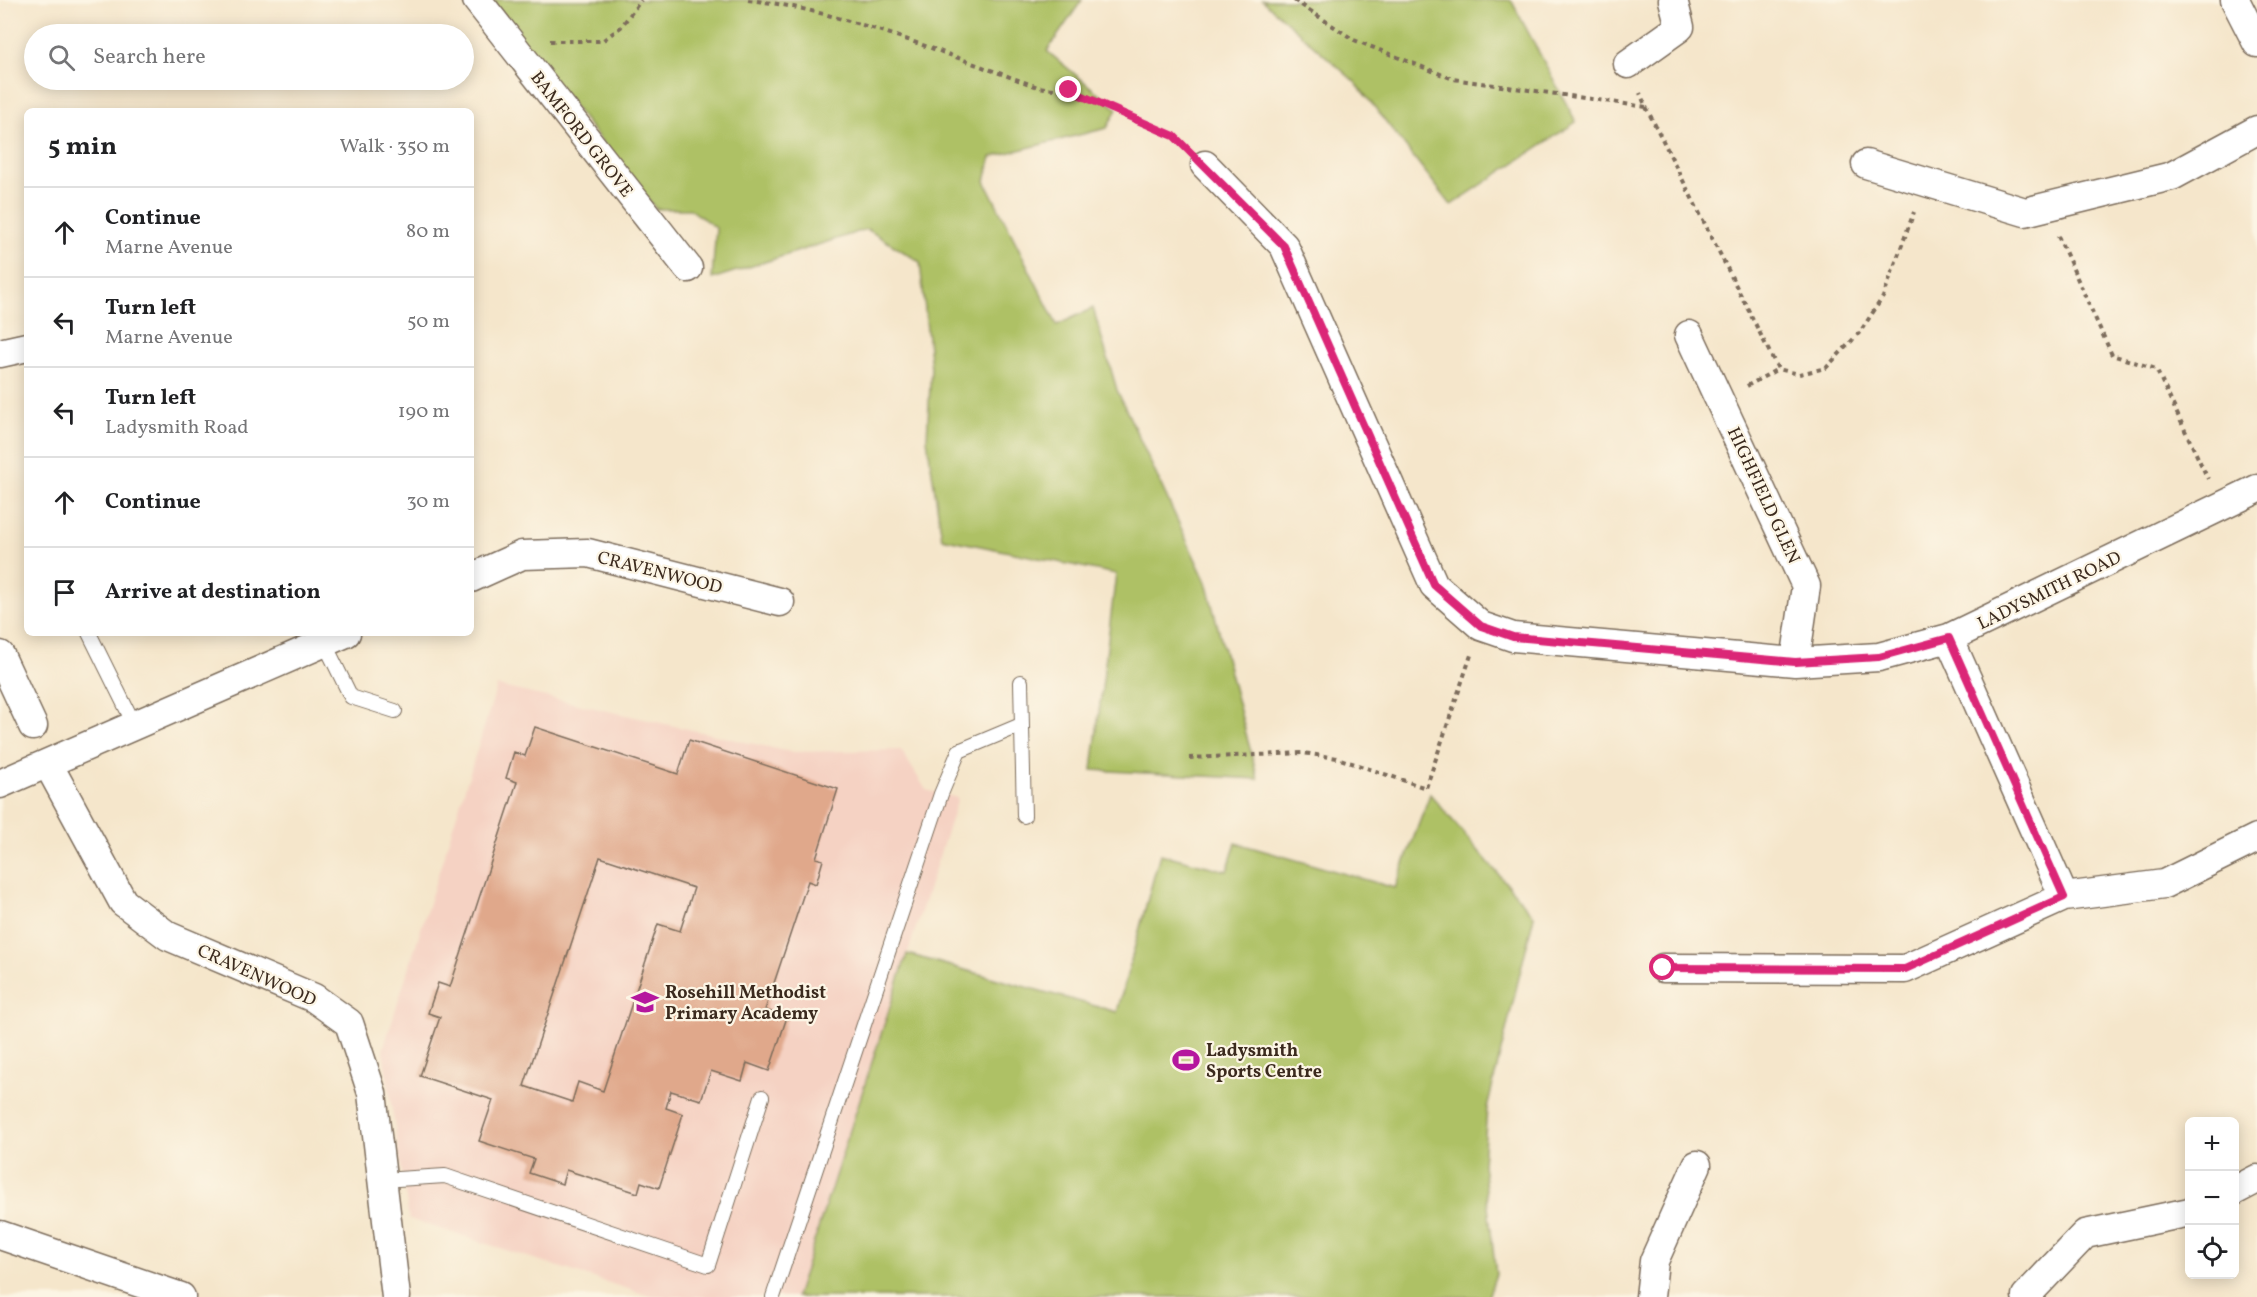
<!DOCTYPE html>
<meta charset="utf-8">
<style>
:root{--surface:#fff;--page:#f6f6f6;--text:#202124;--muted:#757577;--line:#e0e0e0}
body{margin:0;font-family:Vollkorn,serif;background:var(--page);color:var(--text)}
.controls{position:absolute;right:18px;bottom:18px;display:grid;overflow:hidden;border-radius:9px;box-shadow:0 3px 15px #0003}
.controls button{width:54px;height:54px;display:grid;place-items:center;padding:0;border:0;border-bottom:2px solid var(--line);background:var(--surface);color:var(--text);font:30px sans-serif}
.stop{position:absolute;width:18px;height:18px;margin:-14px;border:4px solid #db2777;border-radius:50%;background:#fff}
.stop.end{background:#db2777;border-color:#fff;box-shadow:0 2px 6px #0008}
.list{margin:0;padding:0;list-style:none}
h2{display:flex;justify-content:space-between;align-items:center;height:78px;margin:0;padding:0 24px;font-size:26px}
h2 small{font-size:20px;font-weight:400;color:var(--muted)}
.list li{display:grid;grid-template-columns:39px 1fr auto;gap:18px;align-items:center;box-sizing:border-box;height:90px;padding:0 24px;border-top:2px solid var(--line)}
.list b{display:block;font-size:22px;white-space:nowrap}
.list p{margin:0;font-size:20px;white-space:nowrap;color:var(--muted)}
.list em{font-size:20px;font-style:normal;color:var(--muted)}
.icon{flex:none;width:33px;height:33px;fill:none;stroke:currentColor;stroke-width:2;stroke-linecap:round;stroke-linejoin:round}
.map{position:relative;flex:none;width:2257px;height:1297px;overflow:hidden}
.search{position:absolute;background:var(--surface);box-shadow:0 3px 15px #0003;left:24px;top:24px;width:450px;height:66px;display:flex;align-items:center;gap:15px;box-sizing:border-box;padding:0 21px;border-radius:33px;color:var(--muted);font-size:22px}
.panel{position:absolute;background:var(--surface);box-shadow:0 3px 15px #0003;left:24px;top:108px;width:450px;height:528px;border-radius:9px}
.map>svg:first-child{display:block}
.built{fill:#f5d2c3}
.green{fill:#aec165;stroke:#747642;stroke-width:1.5}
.building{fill:#e0a88b;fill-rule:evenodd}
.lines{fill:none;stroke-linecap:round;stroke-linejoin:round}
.service-casing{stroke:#7c6c5b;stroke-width:16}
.minor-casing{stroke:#7c6c5b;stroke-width:31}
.path{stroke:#7c6c5b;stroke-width:4;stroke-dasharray:4.5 4.5;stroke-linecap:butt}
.service{stroke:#fff;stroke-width:14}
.minor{stroke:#fff;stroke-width:28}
.route{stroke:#db2777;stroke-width:8}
.labels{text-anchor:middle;stroke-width:4.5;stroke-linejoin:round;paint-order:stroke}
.street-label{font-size:18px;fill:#3b2a1e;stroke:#fcf5e5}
.poi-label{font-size:18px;font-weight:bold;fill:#3b2a1e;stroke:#fcf5e5;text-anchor:start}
</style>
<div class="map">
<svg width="2257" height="1297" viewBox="0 0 2257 1297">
<rect width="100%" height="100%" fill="#fcf5e5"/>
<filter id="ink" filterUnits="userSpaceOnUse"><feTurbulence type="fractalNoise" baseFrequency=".0167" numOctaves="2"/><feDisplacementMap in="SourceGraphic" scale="12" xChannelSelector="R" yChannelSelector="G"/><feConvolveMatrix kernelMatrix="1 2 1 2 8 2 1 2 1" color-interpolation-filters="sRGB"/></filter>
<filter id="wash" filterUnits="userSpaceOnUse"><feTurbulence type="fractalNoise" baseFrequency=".008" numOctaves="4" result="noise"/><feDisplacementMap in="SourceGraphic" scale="24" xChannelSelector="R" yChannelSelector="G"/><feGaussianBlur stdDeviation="1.35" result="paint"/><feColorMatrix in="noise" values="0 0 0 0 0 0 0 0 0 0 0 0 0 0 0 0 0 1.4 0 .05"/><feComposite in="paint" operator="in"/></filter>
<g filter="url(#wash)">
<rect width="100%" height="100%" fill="#f5e6cb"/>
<path class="built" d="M497 686 790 752 901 750 926 790 958 798 796 1297H653L409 1219 383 1050Z"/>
<path class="green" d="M496 0H1082L1047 51 1117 109 1107 128 991 157 985 181 1057 325 1093 308 1117 390 1206 582 1258 779 1092 770 1116 574 942 538 927 439 931 368 920 262 867 229 712 279 716 228 690 209H656L492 5Z
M1262 0H1511L1576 122 1451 205 1355 82Z
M1430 794 1534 916 1487 1108 1483 1164 1496 1274 1488 1297H796L907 954 1117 1012 1160 854 1227 871 1236 843 1395 888Z"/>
<g id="blocks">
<path class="building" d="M535 727 678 774 689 740 838 789 816 858 823 860 816 884 808 881 765 1010 787 1017 769 1071 747 1063 742 1081 711 1071 701 1100 671 1091 666 1108 683 1114 659 1188 641 1182 638 1193 566 1170 562 1184 529 1173 534 1159 479 1141 493 1100 420 1076 440 1017 428 1013 438 983 450 987 517 782 506 778 514 752 525 756ZM600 857 694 888 680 931 658 924 603 1091 578 1082 572 1102 524 1086Z"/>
</g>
</g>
<g filter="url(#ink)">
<use href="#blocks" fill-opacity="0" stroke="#7c6c5b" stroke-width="1.5"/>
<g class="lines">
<defs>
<path id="service" d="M89 633 135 726
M324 642 351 697 395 711
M1021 682 1024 816
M382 1180 445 1176 708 1265 762 1097
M773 1297 941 794 959 751 1021 725"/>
<path id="minor" d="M477 0 688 268
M2235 0 2257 43
M1628 64 1680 27 1673 0
M1866 164 2025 212 2172 176 2257 130
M1205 165 1284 246 1434 585 1481 626 1513 637 1795 662 1879 657 1949 638 2257 489
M1689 335 1806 586 1795 662
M0 353 27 347
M471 578 522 555 588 553 780 602
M1949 638 2064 897 2164 884 2257 838
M0 655 33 726
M48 764 123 902 168 936 314 998 349 1023 372 1093 396 1297
M0 784 346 633
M1663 968 1905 969 2064 897
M2234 1191 2257 1179
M0 1235 181 1297
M2026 1296 2085 1234 2190 1212
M1650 1297 1654 1261 1697 1165"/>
</defs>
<use href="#service" class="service-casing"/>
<use href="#minor" class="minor-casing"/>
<path class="path" d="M748 0C840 9 949 56 1038 87L1069 91 1174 137 1182 144
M1294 0 1354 40 1453 79 1646 107 1640 93
M550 41H602L621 27 641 0
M1646 107 1778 369 1799 374 1826 368 1860 332 1883 297 1914 212
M2058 236 2112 355 2156 369 2208 479
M1747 386 1778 369
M1189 758 1303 753 1337 758 1426 788 1471 655"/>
<use href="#service" class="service"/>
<use href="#minor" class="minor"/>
</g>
</g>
<g class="lines" filter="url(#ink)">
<path class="route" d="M1069 90 1174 136 1284 246 1434 585 1481 626 1513 637 1795 662 1879 657 1949 638 2064 897 1905 969 1663 968"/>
</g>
<defs>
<symbol id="school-bare" viewBox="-9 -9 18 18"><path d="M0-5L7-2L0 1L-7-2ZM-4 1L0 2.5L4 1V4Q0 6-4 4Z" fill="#b5179e" stroke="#fcf5e5" stroke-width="2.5" paint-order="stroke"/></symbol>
<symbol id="stadium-bare" viewBox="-9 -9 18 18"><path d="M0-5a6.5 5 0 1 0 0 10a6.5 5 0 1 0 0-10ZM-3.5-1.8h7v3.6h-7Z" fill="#b5179e" stroke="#fcf5e5" stroke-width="2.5" paint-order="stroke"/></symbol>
</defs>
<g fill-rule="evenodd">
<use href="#school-bare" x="626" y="983" width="38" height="38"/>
<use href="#stadium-bare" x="1167" y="1041" width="38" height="38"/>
</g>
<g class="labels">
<g class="street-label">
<text transform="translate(582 134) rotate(52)" y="6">BAMFORD GROVE</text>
<text transform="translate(1764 495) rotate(65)" y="6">HIGHFIELD GLEN</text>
<text transform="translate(660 572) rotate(14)" y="6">CRAVENWOOD</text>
<text transform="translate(2049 590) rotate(-26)" y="6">LADYSMITH ROAD</text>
<text transform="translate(257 975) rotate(24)" y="6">CRAVENWOOD</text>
</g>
<g class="poi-label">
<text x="665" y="998">Rosehill Methodist<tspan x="665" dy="21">Primary Academy</tspan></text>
<text x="1206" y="1056">Ladysmith<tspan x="1206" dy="21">Sports Centre</tspan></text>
</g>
</g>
</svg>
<div class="controls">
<button>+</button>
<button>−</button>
<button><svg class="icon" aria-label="locate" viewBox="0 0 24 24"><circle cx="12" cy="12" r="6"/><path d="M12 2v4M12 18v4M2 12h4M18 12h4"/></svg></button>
</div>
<div class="stop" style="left:1663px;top:968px"></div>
<div class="stop end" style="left:1069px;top:90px"></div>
<div class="search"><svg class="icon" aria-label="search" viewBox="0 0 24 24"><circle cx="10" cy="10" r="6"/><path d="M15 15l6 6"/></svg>Search here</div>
<section class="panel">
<h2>5 min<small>Walk · 350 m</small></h2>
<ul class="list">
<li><svg class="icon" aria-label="ahead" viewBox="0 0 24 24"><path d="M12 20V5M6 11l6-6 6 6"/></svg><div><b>Continue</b><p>Marne Avenue</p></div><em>80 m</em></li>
<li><svg class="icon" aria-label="left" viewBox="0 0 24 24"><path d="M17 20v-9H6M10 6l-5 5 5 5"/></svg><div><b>Turn left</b><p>Marne Avenue</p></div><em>50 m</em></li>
<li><svg class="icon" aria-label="left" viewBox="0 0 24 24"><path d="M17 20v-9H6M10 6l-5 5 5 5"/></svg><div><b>Turn left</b><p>Ladysmith Road</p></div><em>190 m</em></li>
<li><svg class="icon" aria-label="ahead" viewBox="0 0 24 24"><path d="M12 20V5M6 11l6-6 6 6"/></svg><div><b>Continue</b></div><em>30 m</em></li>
<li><svg class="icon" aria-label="arrive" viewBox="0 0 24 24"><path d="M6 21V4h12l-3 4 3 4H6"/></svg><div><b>Arrive at destination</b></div></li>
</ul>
</section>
</div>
